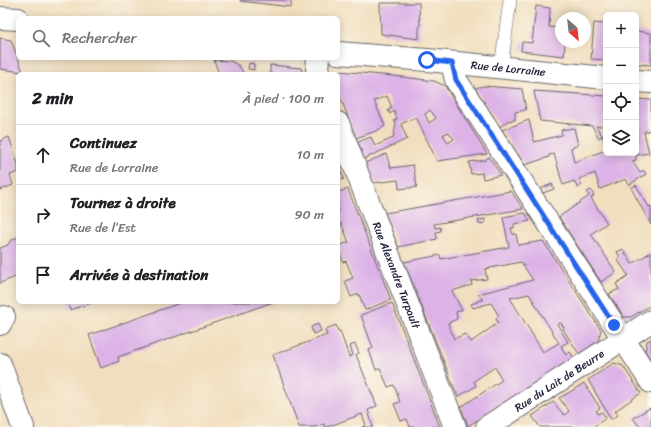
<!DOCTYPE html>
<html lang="fr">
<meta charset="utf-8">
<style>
:root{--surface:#fff;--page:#f2f2f2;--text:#202124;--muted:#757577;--line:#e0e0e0}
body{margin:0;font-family:Sriracha,sans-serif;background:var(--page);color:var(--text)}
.controls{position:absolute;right:12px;top:12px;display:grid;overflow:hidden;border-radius:6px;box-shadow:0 2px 10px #0003}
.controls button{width:36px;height:36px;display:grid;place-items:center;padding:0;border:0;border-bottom:1px solid var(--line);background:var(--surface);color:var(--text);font:20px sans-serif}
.compass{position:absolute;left:555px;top:12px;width:36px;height:36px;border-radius:50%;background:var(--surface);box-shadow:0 2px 10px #0003;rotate:153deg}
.stop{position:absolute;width:12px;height:12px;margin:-9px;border:3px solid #2563eb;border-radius:50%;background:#fff}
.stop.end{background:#2563eb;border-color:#fff;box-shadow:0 1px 4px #0008}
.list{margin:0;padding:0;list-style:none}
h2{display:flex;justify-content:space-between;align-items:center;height:52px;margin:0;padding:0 16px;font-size:17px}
h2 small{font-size:13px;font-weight:400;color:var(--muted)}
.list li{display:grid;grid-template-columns:26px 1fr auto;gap:12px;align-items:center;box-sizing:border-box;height:60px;padding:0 16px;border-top:1px solid var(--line)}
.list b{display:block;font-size:15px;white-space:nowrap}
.list p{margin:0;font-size:13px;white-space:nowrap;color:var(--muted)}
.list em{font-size:13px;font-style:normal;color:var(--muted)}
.icon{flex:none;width:22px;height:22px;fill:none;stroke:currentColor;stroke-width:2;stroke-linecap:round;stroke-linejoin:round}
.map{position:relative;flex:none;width:651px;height:427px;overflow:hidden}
.search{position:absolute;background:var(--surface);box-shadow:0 2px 10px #0003;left:16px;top:16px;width:324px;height:44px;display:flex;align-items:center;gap:10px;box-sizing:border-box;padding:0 14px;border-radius:6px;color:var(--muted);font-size:15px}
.panel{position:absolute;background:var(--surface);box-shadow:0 2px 10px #0003;left:16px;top:72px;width:324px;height:232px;border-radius:6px}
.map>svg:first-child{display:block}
.building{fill:#dcb2e7;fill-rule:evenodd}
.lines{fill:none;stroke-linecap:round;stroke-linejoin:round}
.lane-casing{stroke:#6a6469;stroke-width:14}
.street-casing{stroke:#6a6469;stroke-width:24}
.secondary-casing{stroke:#6a6469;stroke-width:24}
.lane{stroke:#fff;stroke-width:13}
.street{stroke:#fff;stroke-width:22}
.secondary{stroke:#fff;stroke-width:22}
.route{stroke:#2563eb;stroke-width:5}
.labels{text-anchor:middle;stroke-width:4;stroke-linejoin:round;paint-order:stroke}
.street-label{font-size:11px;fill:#22223b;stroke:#fbf7ec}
</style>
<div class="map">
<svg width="651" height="427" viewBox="0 0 651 427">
<rect width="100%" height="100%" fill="#fbf7ec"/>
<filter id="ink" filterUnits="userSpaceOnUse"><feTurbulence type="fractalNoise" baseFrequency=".025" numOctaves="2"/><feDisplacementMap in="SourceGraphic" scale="8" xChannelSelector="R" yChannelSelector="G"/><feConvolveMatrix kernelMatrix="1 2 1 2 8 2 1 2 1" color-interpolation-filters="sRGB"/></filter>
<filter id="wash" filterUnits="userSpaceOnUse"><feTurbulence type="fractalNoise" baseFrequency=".012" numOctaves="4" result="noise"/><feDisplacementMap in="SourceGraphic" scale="16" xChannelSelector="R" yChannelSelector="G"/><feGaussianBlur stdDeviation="0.9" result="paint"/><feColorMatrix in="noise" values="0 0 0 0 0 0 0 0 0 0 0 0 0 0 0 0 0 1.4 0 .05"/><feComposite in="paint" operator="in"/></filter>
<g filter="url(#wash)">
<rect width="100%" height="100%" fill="#f1debe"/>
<g id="blocks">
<path class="building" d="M240 0H291V7L240 1Z
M380 3H419L420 27 419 28V39L381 34Z
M536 6 550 8 549 27 561 28V42H565L564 56 521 51 522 42 532 43Z
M594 23 606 24V60L591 59Z
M636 31 651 33V65L636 64Z
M0 38 11 40 23 72 0 69Z
M214 60 231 61 239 66 244 74H219Z
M249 63 254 64V70L248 69Z
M270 65 301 68 303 74H270Z
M339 71 403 77 434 81 445 86 487 154 437 161 416 117 401 124 407 139 364 159 358 142 371 137 375 146 393 138 396 124 394 120 397 119 394 111 390 114 388 110 392 108 387 96 374 101 385 126 376 131 356 138 338 91V74H337ZM430 110 436 118 429 123 425 114ZM448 132 454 139 448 143 443 135Z
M484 86 522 89 526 110 515 112V120L507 121 500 127 475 88Z
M534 91 579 94 606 96V126H596L602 136 606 135V144L602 136 599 138 592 126 540 121Z
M636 99 651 100V134L650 130 644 132 649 153 636 155V160L632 161 640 173 643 170 646 174 629 185 626 179 600 189 595 173 579 179 582 185 578 188 574 181 563 185 554 154 549 155V157L525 165 502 130 529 120 534 142 562 135 561 130 574 128 578 145 571 148 574 162 606 150V153H636V141H637V125L636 126Z
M9 137 18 164V172L10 175 13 185 0 190V141Z
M386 154 391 168 413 165 417 187 399 189 398 180 373 183 365 163Z
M489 157 501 175 483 179 482 173 471 174 469 162 485 160Z
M341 171 344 179 338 181V172Z
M552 184 554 189 543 193 540 189Z
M636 185 649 207 651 206V225L631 188Z
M348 189 391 300 365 310 359 294 351 297 345 281 353 278 346 261 343 262 338 246 349 242 341 223 338 224V192Z
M591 190 594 196 591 198 607 223 591 234 616 272 601 282 559 217 589 196 587 192Z
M511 191 523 209 434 224 435 228 440 227 441 231 436 232 437 239 398 247 385 213Z
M525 213 530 221 514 224V228H511L513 234H516L518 245 543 241 601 330 598 341 579 354 563 329 564 328 561 323 557 324 568 342 561 346 566 355 570 352 574 358 468 426 461 407 502 380 495 367 474 381 476 386 458 397 404 262 440 255 441 259 509 247 503 217ZM521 262 533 280 478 294 483 300 477 301V302L471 304 473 308 491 303 499 316 496 318 498 323 471 342 465 334 454 339 448 323 457 319 456 312 462 310 452 291 472 285 471 281 487 279 485 269ZM529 294 559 343 543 352 510 298Z
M485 219V223L479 224 478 220Z
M18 237V276L0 283V248L8 245 10 241Z
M623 249 632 264 651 252V305L631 317H624L609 294 619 289 616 284 629 275 627 274 617 259 620 257 617 252Z
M67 302H94L70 310Z
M183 302H273L118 357 119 361 101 368 89 335Z
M392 303 420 375 440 427H410L407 419 401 421 394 404 400 402 394 385 388 387 380 368 376 370 369 350 373 348 361 315Z
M318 324 321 331 313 334 311 327Z
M336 325 338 331H340L349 357 353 355 350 346 355 344 359 353 356 355 377 406 368 410 373 427H362L366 425 362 414 327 427H325L324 424 315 427H299L273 355 327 335 325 331 326 329Z
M651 339V360L645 351 647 341Z
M614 363 623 366 641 393 615 411 618 415 611 419 588 380Z
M584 383 600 408 596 411 598 414 602 412 606 418 593 427H540L532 416 553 402 564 415 567 413 569 411 559 398 570 392Z
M650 408 651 409V427H640L633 418Z"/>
</g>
</g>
<g filter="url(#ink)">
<use href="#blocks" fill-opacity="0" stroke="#6a6469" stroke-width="1"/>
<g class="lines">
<defs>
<path id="lane" d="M501 68 510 0"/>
<g id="street">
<path d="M318 58 317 69 319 74"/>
<path d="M452 63 456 80 651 382"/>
<path id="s1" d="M338 123 455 427"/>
<path d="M0 324 4 317"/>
<path d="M0 364 23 427"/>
<path id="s2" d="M487 427 651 321"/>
</g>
<g id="secondary">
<path d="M0 18 18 19"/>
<path id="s3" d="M338 53 427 60 606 78"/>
<path d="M636 81 651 82"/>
</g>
</defs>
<use href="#lane" class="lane-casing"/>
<use href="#street" class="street-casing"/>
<use href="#secondary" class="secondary-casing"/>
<use href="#lane" class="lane"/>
<use href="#street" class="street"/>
<use href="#secondary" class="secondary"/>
</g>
</g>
<g class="lines" filter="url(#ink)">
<path class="route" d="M427 60 452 63 456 80 614 325"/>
</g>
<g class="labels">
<g class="street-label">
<text dy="4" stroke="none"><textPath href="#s3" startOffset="171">Rue de Lorraine</textPath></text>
<text dy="4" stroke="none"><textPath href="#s1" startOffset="163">Rue Alexandre Turpault</textPath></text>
<text dy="4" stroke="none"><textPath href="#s2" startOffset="86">Rue du Lait de Beurre</textPath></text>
</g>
</g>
</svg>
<div class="controls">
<button>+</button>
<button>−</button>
<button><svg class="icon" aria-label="locate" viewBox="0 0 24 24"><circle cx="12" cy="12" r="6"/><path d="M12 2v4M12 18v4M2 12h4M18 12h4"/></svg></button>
<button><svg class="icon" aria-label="layers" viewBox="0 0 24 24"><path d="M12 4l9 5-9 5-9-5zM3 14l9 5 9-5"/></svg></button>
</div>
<svg class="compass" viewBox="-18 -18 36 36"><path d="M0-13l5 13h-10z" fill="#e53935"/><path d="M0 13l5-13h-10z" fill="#757577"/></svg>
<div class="stop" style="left:427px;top:60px"></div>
<div class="stop end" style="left:614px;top:325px"></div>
<div class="search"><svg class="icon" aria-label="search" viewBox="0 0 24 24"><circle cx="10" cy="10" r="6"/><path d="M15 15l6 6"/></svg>Rechercher</div>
<section class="panel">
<h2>2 min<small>À pied · 100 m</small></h2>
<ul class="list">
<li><svg class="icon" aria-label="ahead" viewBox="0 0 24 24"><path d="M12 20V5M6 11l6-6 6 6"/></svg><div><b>Continuez</b><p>Rue de Lorraine</p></div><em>10 m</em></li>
<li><svg class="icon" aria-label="right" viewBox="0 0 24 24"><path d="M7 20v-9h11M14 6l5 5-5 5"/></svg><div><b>Tournez à droite</b><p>Rue de l’Est</p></div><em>90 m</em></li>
<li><svg class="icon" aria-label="arrive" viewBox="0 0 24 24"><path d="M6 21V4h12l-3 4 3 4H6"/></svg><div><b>Arrivée à destination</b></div></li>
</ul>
</section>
</div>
